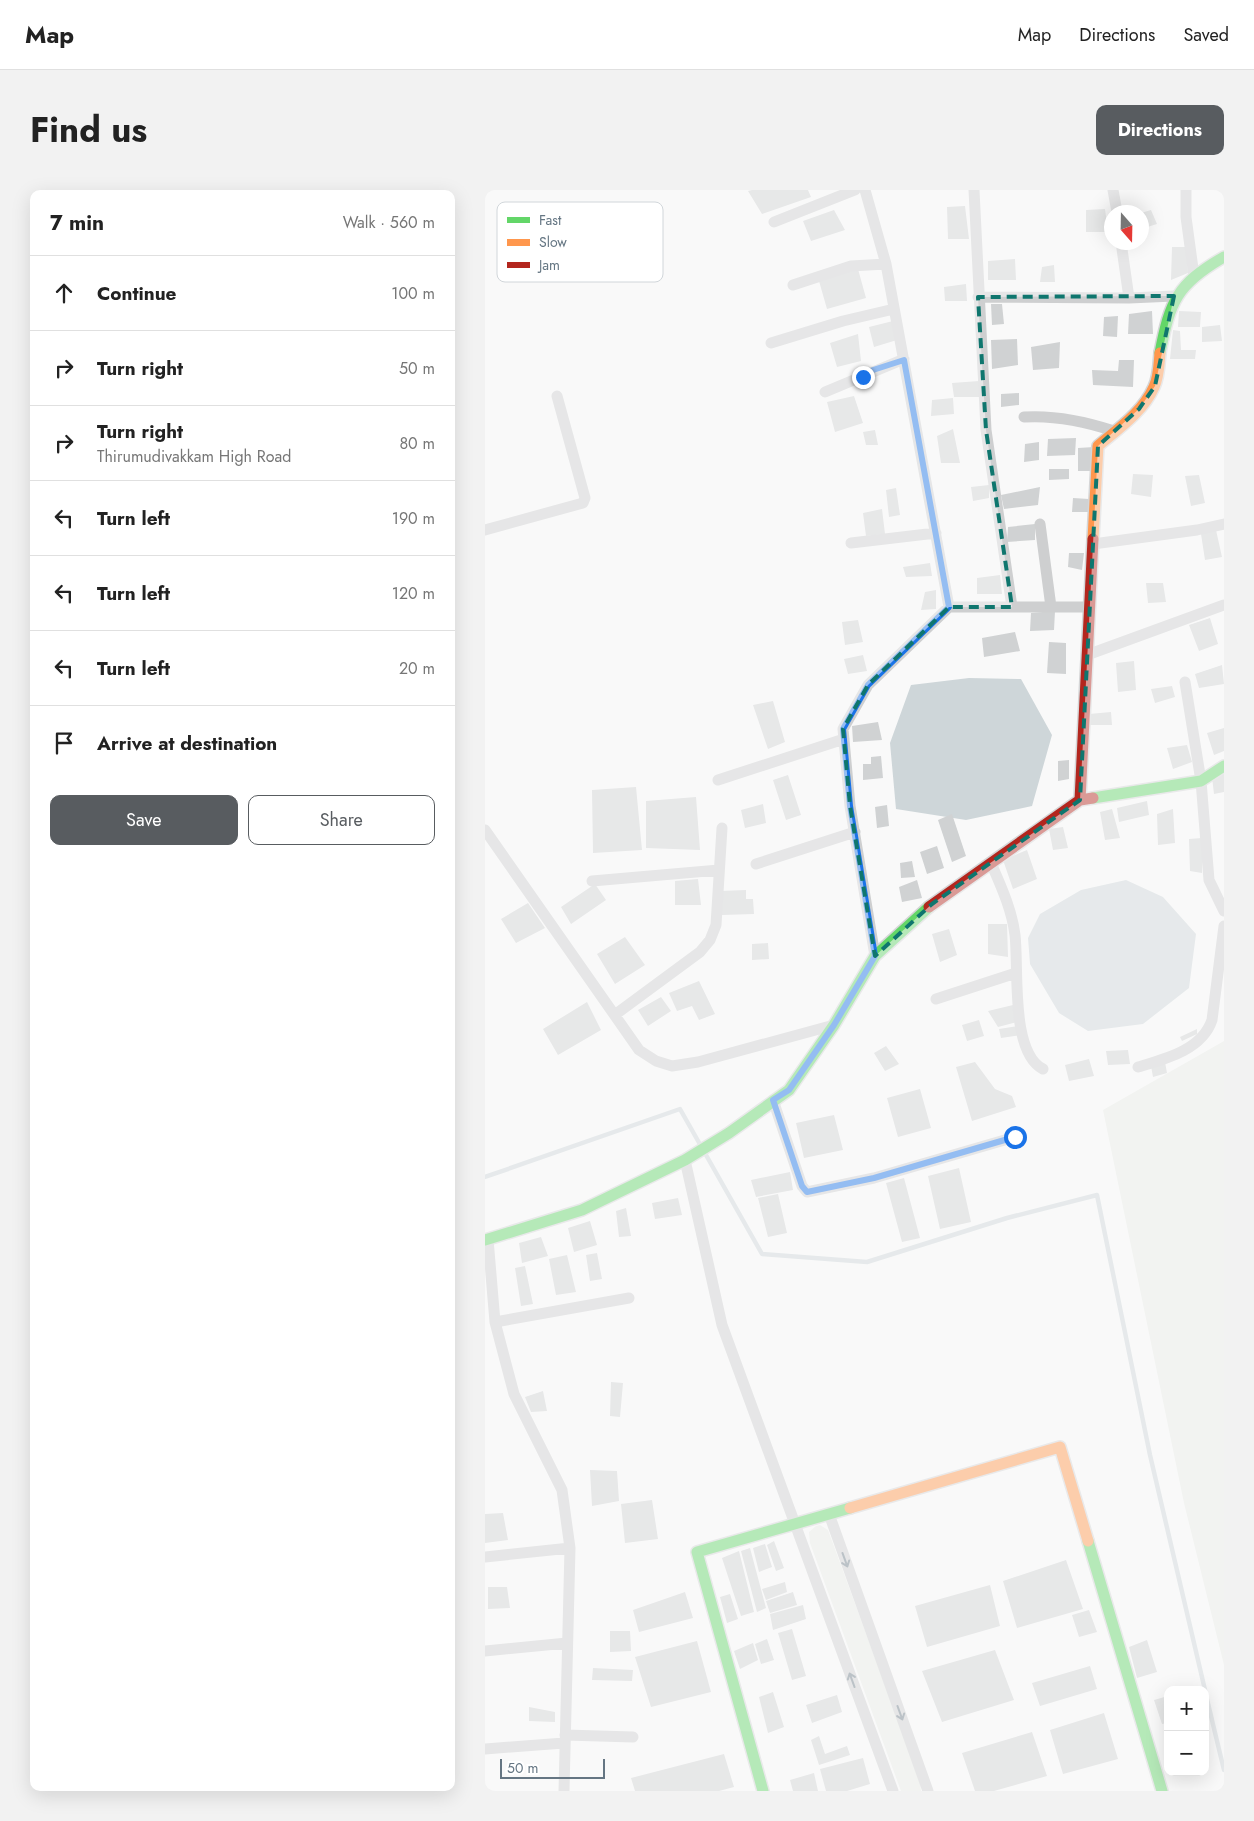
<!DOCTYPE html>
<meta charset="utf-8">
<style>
:root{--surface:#fff;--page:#f2f2f2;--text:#222;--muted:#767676;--line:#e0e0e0;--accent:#585c60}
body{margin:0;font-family:Jost,sans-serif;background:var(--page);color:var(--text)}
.controls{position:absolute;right:15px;bottom:15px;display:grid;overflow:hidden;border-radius:10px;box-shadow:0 5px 20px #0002}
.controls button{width:45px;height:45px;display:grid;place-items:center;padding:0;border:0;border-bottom:1px solid var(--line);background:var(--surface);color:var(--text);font:25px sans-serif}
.compass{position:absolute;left:619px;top:15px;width:45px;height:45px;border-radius:50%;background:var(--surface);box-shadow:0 5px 20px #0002;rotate:160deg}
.scale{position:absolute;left:15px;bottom:12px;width:105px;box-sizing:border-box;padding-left:5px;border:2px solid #657683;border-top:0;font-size:14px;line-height:18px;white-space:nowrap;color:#657683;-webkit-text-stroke:4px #fff;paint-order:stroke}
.stop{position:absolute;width:15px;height:15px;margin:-11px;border:4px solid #1a73e8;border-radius:50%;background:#fff}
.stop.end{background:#1a73e8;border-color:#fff;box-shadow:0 1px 5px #0008}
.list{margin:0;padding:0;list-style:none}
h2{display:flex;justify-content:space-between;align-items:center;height:65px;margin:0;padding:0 20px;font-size:21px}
h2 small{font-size:16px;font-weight:400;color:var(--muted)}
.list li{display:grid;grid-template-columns:32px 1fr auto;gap:15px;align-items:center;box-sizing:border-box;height:75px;padding:0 20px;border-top:1px solid var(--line)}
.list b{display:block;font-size:19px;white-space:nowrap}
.list p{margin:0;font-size:16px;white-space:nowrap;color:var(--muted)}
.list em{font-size:16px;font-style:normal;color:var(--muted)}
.actions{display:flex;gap:10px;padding:15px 20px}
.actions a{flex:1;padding:11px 0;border:1px solid var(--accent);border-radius:10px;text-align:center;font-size:18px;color:var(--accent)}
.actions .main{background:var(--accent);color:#fff}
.icon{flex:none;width:28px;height:28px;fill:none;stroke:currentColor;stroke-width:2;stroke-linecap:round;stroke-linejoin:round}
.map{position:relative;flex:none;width:739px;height:1601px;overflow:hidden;border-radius:10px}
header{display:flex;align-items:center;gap:30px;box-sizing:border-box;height:70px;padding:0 25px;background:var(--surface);border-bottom:1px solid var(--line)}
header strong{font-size:24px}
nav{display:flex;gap:28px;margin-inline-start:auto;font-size:18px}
.intro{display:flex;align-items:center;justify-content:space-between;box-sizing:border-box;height:120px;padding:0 30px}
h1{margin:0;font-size:35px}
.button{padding:12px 22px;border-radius:10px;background:var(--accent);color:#fff;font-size:18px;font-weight:700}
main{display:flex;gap:30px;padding:0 30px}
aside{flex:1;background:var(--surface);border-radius:10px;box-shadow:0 5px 20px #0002}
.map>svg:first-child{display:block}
.green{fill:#e8ebe6}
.water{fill:#ced6d9}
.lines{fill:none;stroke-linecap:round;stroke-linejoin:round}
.stream{stroke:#ced6d9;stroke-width:4.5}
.building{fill:#d0d2d3}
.fast-casing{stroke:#d5d6d7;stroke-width:14}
.slow-casing{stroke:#d5d6d7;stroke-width:14}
.jam-casing{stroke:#d5d6d7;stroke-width:14}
.street{stroke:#cecfd0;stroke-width:11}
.fast{stroke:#63d668;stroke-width:11}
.slow{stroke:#ff974d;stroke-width:11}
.jam{stroke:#b3261e;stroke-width:11}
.oneway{stroke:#707f8b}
.route{stroke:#1a73e8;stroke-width:6}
.marked{fill:none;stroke:#0f766e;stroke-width:4;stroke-dasharray:10 6;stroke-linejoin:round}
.key{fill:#fff;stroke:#d1d6da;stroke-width:1}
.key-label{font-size:14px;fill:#657683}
</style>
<header>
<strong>Map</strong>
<nav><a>Map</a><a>Directions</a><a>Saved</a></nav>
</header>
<div class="intro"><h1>Find us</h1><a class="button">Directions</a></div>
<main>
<aside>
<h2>7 min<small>Walk · 560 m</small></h2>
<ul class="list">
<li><svg class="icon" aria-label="ahead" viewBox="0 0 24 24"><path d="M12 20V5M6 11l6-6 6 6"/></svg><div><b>Continue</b></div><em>100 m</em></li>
<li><svg class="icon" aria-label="right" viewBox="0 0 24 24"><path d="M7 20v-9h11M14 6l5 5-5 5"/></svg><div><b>Turn right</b></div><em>50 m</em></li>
<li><svg class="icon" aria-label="right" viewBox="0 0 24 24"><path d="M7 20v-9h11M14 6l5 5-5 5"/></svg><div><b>Turn right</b><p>Thirumudivakkam High Road</p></div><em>80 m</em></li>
<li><svg class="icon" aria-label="left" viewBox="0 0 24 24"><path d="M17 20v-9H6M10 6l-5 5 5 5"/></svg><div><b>Turn left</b></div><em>190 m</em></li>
<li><svg class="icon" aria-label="left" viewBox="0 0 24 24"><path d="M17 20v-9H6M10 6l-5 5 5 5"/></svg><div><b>Turn left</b></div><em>120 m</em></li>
<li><svg class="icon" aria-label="left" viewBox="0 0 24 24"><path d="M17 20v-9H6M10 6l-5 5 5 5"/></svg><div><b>Turn left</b></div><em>20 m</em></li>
<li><svg class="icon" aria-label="arrive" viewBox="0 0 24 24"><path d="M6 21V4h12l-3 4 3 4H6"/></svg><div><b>Arrive at destination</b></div></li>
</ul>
<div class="actions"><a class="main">Save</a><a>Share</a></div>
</aside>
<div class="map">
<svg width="739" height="1601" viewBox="0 0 739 1601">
<rect width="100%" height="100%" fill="#f9f9f9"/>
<path class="green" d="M739 851V1475L699 1313 618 920Z
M335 1335 343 1340 435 1591 436 1601H416L325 1353 324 1342 331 1336Z"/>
<path class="water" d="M484 488 536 489 567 545 547 616 481 630 411 619 405 553 426 495Z
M641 690 678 707 711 744 704 798 658 834 603 841 574 823 545 774 543 748 555 724 596 700Z"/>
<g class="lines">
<path class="stream" d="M0 987 195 919 277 1064 382 1072 522 1028 612 1005 665 1265 720 1500
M720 1501 739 1580"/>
</g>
<path class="building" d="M267 0H323L326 7 277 24 263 1Z
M480 16 484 49H463L462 17Z
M620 19 623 42H601V20Z
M349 20 360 40 326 51 318 31Z
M666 20 672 34 656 39V23Z
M687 57H702L703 83 686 90Z
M530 69 531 90H503V71Z
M569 75 570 92H555L557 77Z
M373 79 381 108 342 119 334 91Z
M481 94 482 111H460L459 97Z
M506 114H517L519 134 507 135Z
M667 121 668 144H643L644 124Z
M694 121 716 122 715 137H693Z
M633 126 632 147 618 146 619 127Z
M408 131 412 150 389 157 384 137Z
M735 135 737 151 717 152V137Z
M688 140 695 141 696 160H711L710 169H685Z
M373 144 376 171 352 177 345 153Z
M532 149 533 175 507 179 506 150Z
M575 152 574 178 548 180 546 157Z
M634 170H649L648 197 608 195 607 180 633 181Z
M494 191 495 207H469L467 193Z
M534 203V215L516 217V204Z
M369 206 378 233 350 242 342 212Z
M468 208 469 224 446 226 447 210Z
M468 239 475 273H456L452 246Z
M390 240 393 255H381L378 242Z
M591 248 590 265 562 266 563 249Z
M554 252V270L539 272 540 254Z
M609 257 608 281H593V258Z
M564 279H584V289L564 290Z
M648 284 668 285 666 307 646 304Z
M714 285 720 313 706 316 700 286Z
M504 295V308L488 311 486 297Z
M555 297 553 315 519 319 516 305Z
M411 298 415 325 404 327 401 300Z
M588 308 604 309 603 322H587Z
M397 319 400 344 381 346 378 323Z
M550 334V350L522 352 523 337Z
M731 340 737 367 720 370 716 344Z
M584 363H599L597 380 583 377Z
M445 373 447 386 421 387 418 377Z
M515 385 517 404H492V388Z
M661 393H678L681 412 663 413Z
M451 400V419L436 420 440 402Z
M570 421 569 440 545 441 546 423Z
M725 428 733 454 714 461 704 435Z
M373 430 378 452 360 455 357 432Z
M530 442 535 461 499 467 497 448Z
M564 452 581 453V484L562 483Z
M378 465 382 481 363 484 359 469Z
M649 471 651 500 633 502 631 473Z
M737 475 739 494 714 498 710 484Z
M687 496 690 507 670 513 666 499Z
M288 511 300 552 283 559 268 515Z
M626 522 627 535H605L604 524Z
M393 532 397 550 368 552 367 536Z
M739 538V561L729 565 722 543Z
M702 555 707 572 688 579 682 558Z
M396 566 398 588 378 590V574H386V567Z
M584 570V589L573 591V571Z
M739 584V602L729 604 727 587Z
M303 585 316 625 301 630 288 590Z
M151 597 157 660 108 663 107 600Z
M211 607 215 660 161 658V611Z
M662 611 664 625 634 632 632 618Z
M278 614 281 633 260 638 256 620Z
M402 615 404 636 392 638 390 617Z
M627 619 635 648 620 650 615 622Z
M688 619 690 653 673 655 672 624Z
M467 624 481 666 467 672 453 630Z
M578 637 583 658 568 660 564 639Z
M717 648V683L705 681 704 649Z
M452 656 459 678 442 684 435 662Z
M542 660 552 689 528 699 518 670Z
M427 671 430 687 416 688 415 673Z
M213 689 216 715H190V691Z
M432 690 437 708 417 712 414 697Z
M110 694 121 710 86 734 76 717Z
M261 700V709H268L269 724 237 725 235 701Z
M43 713 60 738 31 753 16 729Z
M503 734H522L523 767 503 764Z
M464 739 472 765 455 772 447 744Z
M140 747 160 775 130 794 112 764Z
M283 753 284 769 267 770V754Z
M214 791 230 824 214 830 207 816 192 821 184 803Z
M176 807 186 821 163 836 153 820Z
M102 812 116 840 73 865 58 839Z
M528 815 532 832 513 837 503 821Z
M494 830 499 846 482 851 477 835Z
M533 836 536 845 516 848 514 839Z
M712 839V844L697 851 695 847Z
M401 856 414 874 400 881 389 863Z
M643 860 645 874 623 875 621 861Z
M604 869 609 886 584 891 580 875Z
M490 872 510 899 527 906 531 917 487 931 471 877Z
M680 872 682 883 668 887 666 876Z
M435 899 446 938 413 947 402 908Z
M349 925 358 960 319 968 311 933Z
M474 978 486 1032 455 1039 443 986Z
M305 982 308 1000 271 1007 266 990Z
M419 988 435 1048 417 1052 401 993Z
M293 1004 302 1043 283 1047 273 1008Z
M193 1008 197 1025 170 1029 167 1013Z
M141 1018 146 1046 134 1047 131 1021Z
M105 1031 112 1055 89 1062 83 1038Z
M56 1047 63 1066 37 1073 34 1053Z
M112 1063 117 1089 105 1091 101 1065Z
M82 1065 91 1102 71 1105 64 1069Z
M40 1076 48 1114 36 1116 30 1078Z
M126 1192 138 1193 135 1227 125 1226Z
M58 1201 62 1221 46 1222 40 1207Z
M105 1280 132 1281 134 1311 107 1316Z
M167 1310 173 1349 140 1353 136 1314Z
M18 1323 23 1350 0 1353V1324Z
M289 1351 299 1378 291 1381 282 1355Z
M280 1354 287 1377 274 1382 268 1358Z
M265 1358 281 1418 272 1422 256 1361Z
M254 1361 269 1422 256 1426 237 1368Z
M581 1370 598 1419 532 1438 518 1391Z
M300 1392 302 1402 281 1410 277 1399Z
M505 1395 515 1436 442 1457 430 1416Z
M3 1397H22L25 1418 3 1419Z
M200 1402 208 1428 154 1442 148 1420Z
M308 1402 312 1415 285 1423 281 1411Z
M245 1404 253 1429 242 1433 235 1407Z
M318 1415 321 1429 288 1440 285 1424Z
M604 1420 612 1442 594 1447 587 1425Z
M307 1439 321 1486 307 1490 293 1443Z
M125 1441H145L146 1461 125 1462Z
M282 1449 289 1470 276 1474 270 1454Z
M662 1450 672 1482 652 1488 644 1457Z
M212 1451 226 1502 166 1517 150 1467Z
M268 1453 273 1470 255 1479 249 1461Z
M510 1460 529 1510 457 1532 437 1481Z
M605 1476 612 1499 555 1516 547 1493Z
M108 1478 148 1480 147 1491 107 1490Z
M288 1502 299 1537 283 1543 274 1507Z
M352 1505 357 1522 327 1533 321 1515Z
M683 1506V1533L677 1534 669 1510Z
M44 1517 70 1522V1532L44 1531Z
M619 1523 633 1569 578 1584 565 1540Z
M547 1542 562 1586 509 1601H490L477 1563Z
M334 1546 340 1564 362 1556 365 1565 334 1575 326 1550Z
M239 1564 249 1597 234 1601H150L146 1588Z
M378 1568 385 1594 362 1601H341L335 1579Z
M329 1583 333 1601H308L305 1590Z"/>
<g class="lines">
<defs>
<path id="fast" d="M675 163C685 111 692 94 739 67
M608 608 716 591 739 576
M0 1050 97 1020 200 970 244 943 304 900 349 835 390 766 444 717
M603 1351 677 1601
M278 1601 212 1362 365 1318"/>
<path id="slow" d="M608 349 613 256C633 239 658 222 669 197 674 187 674 174 675 163
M365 1318 575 1257 603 1351"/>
<path id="jam" d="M595 610 608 349
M444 717 595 610 608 608"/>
</defs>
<use href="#fast" class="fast-casing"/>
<use href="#slow" class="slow-casing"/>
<use href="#jam" class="jam-casing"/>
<path class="street" d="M380 0 401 74 464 417H605
M489 0 501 240 527 417
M628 0 632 22
M701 0V27L709 86
M289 32 370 0
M636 52 644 108 689 106
M308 95 366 76 401 74
M493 107 644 108
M286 153 358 131 409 119
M340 202 419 169
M539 227C571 225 599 231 629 241
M555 334 566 417
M0 340 98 313 100 308 72 206
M366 353 451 343
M608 354 712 340 739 334
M602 465 739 415
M700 492 716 591 724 690 739 721
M233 590 359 549
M0 640 154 860 171 871 187 876 213 872 349 835
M506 673C516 696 527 720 530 745 534 778 525 862 558 879
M271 674 370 642
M107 691 234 680
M390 766 365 616 358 539 383 495 464 417
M451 809 531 783
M131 824 215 762 225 750 231 735 237 638
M653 877C680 869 717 860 727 830L739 736
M288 910 317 996 322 1002 389 988 530 947
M200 970 237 1135 408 1601
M3 1049 10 1132 29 1204 77 1300 85 1358 79 1601
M10 1132 144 1108
M344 1324 443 1601
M0 1367 85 1358
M0 1461 82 1453
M80 1545 148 1547
M0 1559 79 1553"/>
<use href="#fast" class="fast"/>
<use href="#slow" class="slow"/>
<use href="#jam" class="jam"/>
</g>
<defs><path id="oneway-shaft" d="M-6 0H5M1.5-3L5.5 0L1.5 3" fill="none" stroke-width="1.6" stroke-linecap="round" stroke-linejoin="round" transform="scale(1.25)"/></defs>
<g class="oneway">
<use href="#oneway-shaft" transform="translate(360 1370) rotate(70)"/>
<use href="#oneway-shaft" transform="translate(367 1490) rotate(-110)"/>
<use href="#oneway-shaft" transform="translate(415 1523) rotate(70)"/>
</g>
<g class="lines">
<path class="route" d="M378 187 388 180 419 170 464 417 383 495 358 539 365 616 390 766 349 835 304 900 288 910 317 996 322 1002 389 988 530 947"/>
</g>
<path d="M0 0H739V1601H0ZM689 106 670 196 654 219 613 256 595 610 447 714 390 766 365 616 358 539 383 495 464 417H527L501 240 493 107Z" fill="#f9f9f9" fill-opacity=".55" fill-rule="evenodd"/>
<path class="marked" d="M689 106 670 196 654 219 613 256 595 610 447 714 390 766 365 616 358 539 383 495 464 417H527L501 240 493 107Z"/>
<rect x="12" y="12" width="166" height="80" rx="8" class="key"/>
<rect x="22" y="27" width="23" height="6" fill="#63d668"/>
<rect x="22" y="49" width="23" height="7" fill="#ff974d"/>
<rect x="22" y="72" width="23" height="6" fill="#b3261e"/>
<g class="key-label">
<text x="54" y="35">Fast</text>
<text x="54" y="57">Slow</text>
<text x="54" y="80">Jam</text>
</g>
</svg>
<div class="controls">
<button>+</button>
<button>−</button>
</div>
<svg class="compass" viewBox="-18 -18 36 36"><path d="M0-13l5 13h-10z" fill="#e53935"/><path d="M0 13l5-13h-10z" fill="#767676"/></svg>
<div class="scale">50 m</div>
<div class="stop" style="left:530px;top:947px"></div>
<div class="stop end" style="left:378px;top:187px"></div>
</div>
</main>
